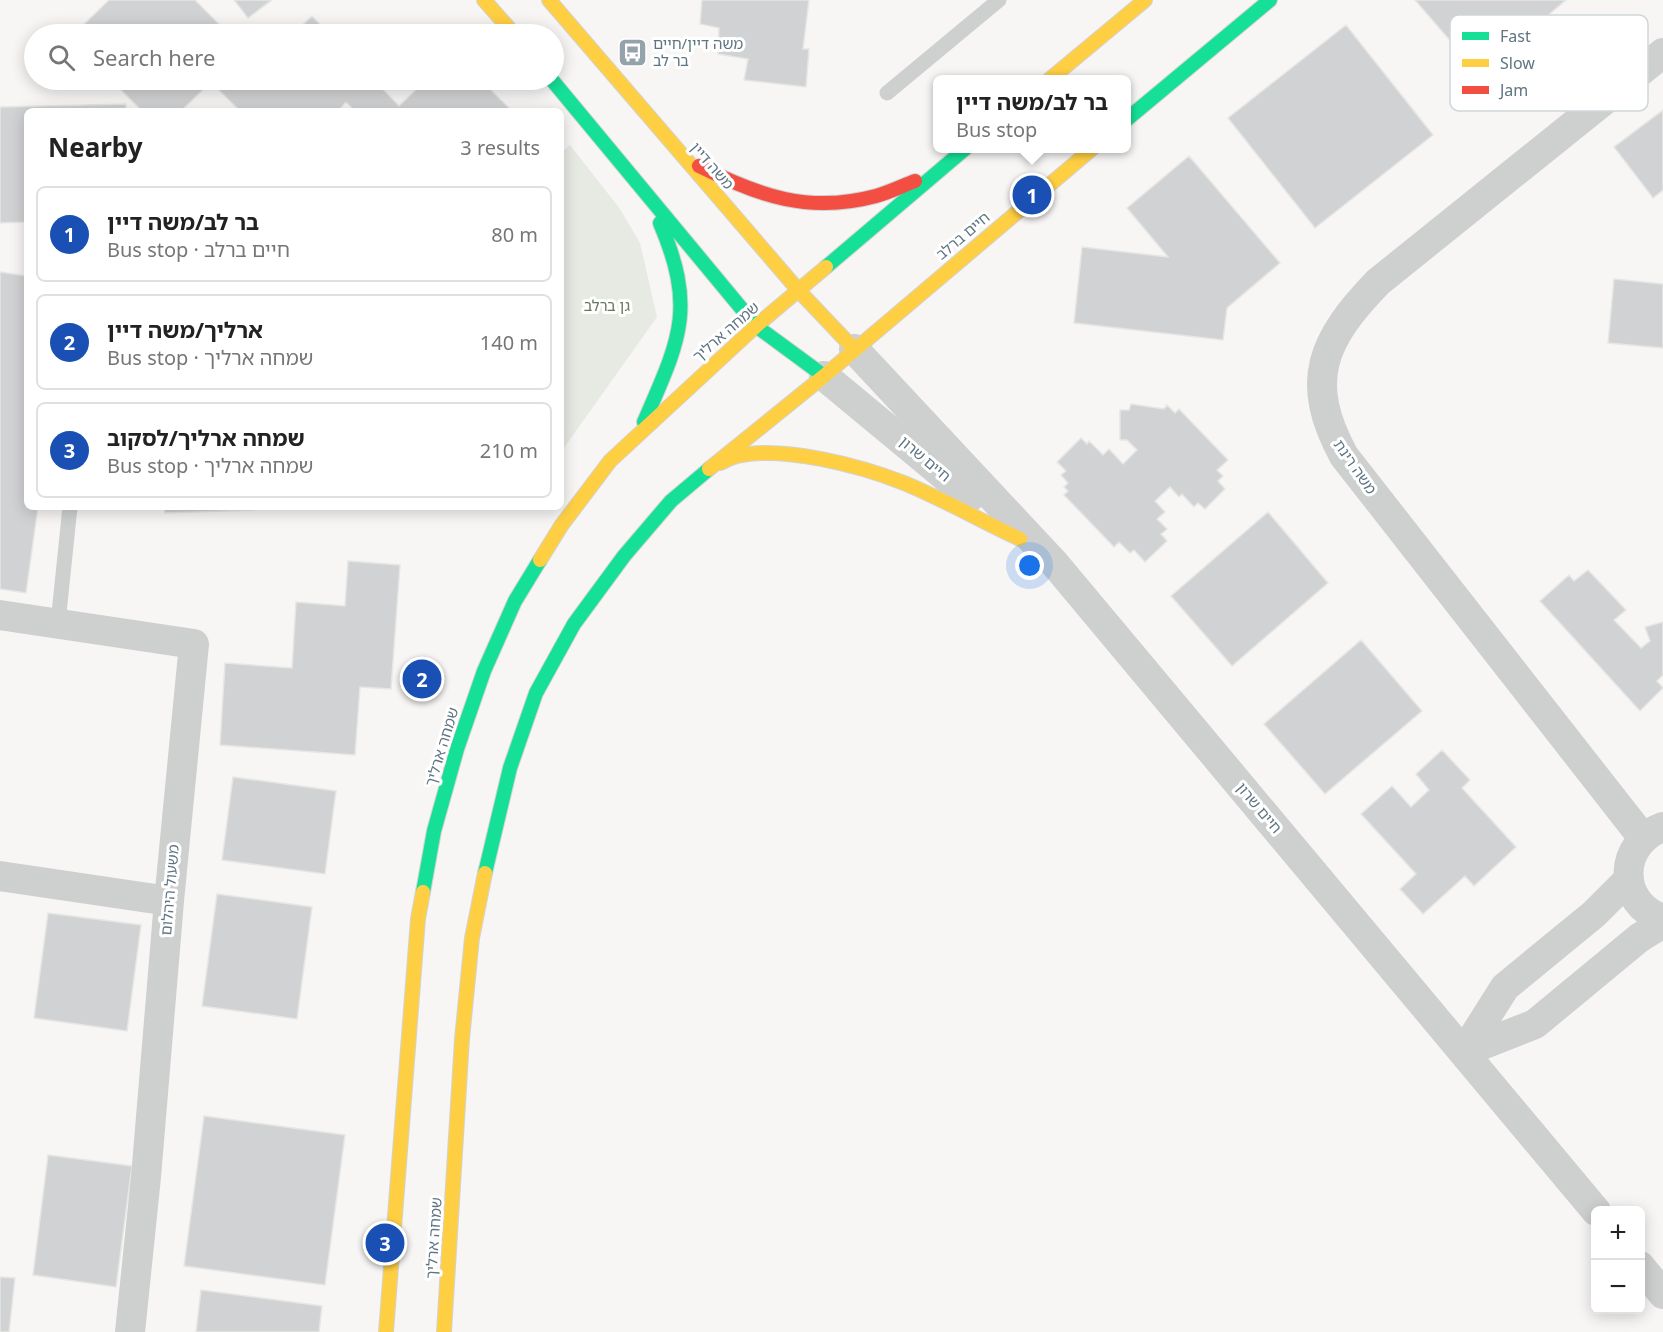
<!DOCTYPE html>
<meta charset="utf-8">
<style>
:root{--surface:#fff;--page:#f2f2f2;--text:#222;--muted:#767676;--line:#e0e0e0;--accent:#ea580c}
body{margin:0;font-family:"Noto Sans","Noto Sans Hebrew",sans-serif;background:var(--page);color:var(--text)}
.controls{position:absolute;right:18px;bottom:18px;display:grid;overflow:hidden;border-radius:9px;box-shadow:0 3px 15px #0003}
.controls button{width:54px;height:54px;display:grid;place-items:center;padding:0;border:0;border-bottom:2px solid var(--line);background:var(--surface);color:var(--text);font:30px sans-serif}
.you{position:absolute;left:1030px;top:566px;width:21px;height:21px;margin:-15px;border:4px solid #fff;border-radius:50%;background:#1a73e8;box-shadow:0 0 0 9px #1a73e833}
.badge{display:grid;place-items:center;width:39px;height:39px;border-radius:50%;background:var(--accent);color:#fff;font-size:20px;font-weight:700}
.pin{position:absolute;translate:-50% -50%;border:3px solid #fff;box-shadow:0 2px 6px #0006}
.popup{position:absolute;left:933px;top:75px;width:198px;height:78px;box-sizing:border-box;display:grid;place-content:center;border-radius:9px;background:var(--surface);filter:drop-shadow(0 2px 4px #0005);font-size:20px;white-space:nowrap;color:var(--muted)}
.popup b{font-size:22px;color:var(--text)}
.popup::after{content:'';position:absolute;left:50%;top:100%;margin-left:-12px;border:12px solid transparent;border-top-color:var(--surface)}
.list{margin:0;padding:0;list-style:none}
h2{display:flex;justify-content:space-between;align-items:center;height:78px;margin:0;padding:0 24px;font-size:26px}
h2 small{font-size:20px;font-weight:400;color:var(--muted)}
.list li{display:grid;grid-template-columns:39px 1fr auto;gap:18px;align-items:center;box-sizing:border-box;height:96px;margin:0 12px 12px;padding:0 12px;border:2px solid var(--line);border-radius:9px}
.list b{display:block;font-size:22px;white-space:nowrap}
.list p{margin:0;font-size:20px;white-space:nowrap;color:var(--muted)}
.list em{font-size:20px;font-style:normal;color:var(--muted)}
.icon{flex:none;width:33px;height:33px;fill:none;stroke:currentColor;stroke-width:2;stroke-linecap:round;stroke-linejoin:round}
.map{position:relative;flex:none;width:1663px;height:1332px;overflow:hidden}
.search{position:absolute;background:var(--surface);box-shadow:0 3px 15px #0003;left:24px;top:24px;width:540px;height:66px;display:flex;align-items:center;gap:15px;box-sizing:border-box;padding:0 21px;border-radius:33px;color:var(--muted);font-size:22px}
.panel{position:absolute;background:var(--surface);box-shadow:0 3px 15px #0003;left:24px;top:108px;width:540px;height:402px;border-radius:9px}
.map>svg:first-child{display:block}
.green{fill:#e6eae3}
.building{fill:#d1d2d3;stroke:#e6e6e4;stroke-width:1.5}
.lines{fill:none;stroke-linecap:round;stroke-linejoin:round}
.fast-casing{stroke:#d2d3d5;stroke-width:16}
.slow-casing{stroke:#d2d3d5;stroke-width:16}
.jam-casing{stroke:#d2d3d5;stroke-width:16}
.lane{stroke:#ced0d0;stroke-width:15}
.street{stroke:#ced0d0;stroke-width:30}
.fast{stroke:#16e098;stroke-width:14}
.slow{stroke:#ffcf43;stroke-width:14}
.jam{stroke:#f24e42;stroke-width:14}
.labels{text-anchor:middle;stroke-width:6;stroke-linejoin:round;paint-order:stroke}
.poi-label{font-size:15px;fill:#5f7582;stroke:#fff;text-anchor:start}
.street-label{font-size:15px;fill:#5f7582;stroke:#fff}
.park-label{font-size:15px;fill:#667a5f;stroke:#fff}
.key{fill:#fff;stroke:#cfd6da;stroke-width:1.5}
.key-label{font-size:16px;fill:#5f7582}
</style>
<div class="map">
<svg width="1663" height="1332" viewBox="0 0 1663 1332">
<rect width="100%" height="100%" fill="#f7f6f5"/>
<path class="green" d="M570 145 620 209 640 243 657 317 561 452V153Z"/>
<path class="building" d="M109 0H195L229 34H74Z
M234 0H272L248 18Z
M702 0H809L803 49H809L806 87 744 80 748 59 718 54 719 28 700 24Z
M1415 0H1566L1479 74Z
M312 16 329 34H293Z
M1346 25 1433 135 1315 228 1228 118Z
M111 80H374L399 106 426 80H481L512 111H355L346 102 338 111H240L211 82 181 111H142Z
M126 104V111H27V222L0 223V107Z
M1663 110V190L1653 198 1614 147Z
M1189 156 1280 263 1227 308 1223 340 1074 323 1082 247 1168 257 1127 208Z
M0 272 27 276V507H38L26 593 0 589Z
M1614 279 1663 284V348L1608 343Z
M1131 404 1164 409 1167 405 1175 413 1179 409 1228 460 1217 470 1223 476 1218 481 1225 489 1205 509 1198 503 1194 507 1182 494 1179 497 1170 487 1155 501 1165 512 1157 519 1167 529 1161 534 1167 541 1145 562 1134 550 1130 553 1119 542 1114 547 1064 495 1068 491 1064 487 1068 483 1061 475 1066 471 1057 462 1081 438 1087 444 1089 441 1103 455 1109 449 1123 464 1137 450 1127 440H1120V410H1129Z
M164 507H254V510L165 513Z
M1268 512 1328 583 1232 666 1171 596Z
M348 561 400 565 391 689 360 687 355 755 220 745 225 663 292 668 296 602 345 606Z
M1588 570 1626 610 1614 620 1641 648 1650 641 1645 627 1663 622V675L1657 681 1663 688 1640 711 1540 601 1569 575 1574 581Z
M1361 640 1422 711 1325 794 1264 724Z
M1442 750 1470 780 1462 788 1516 847 1474 886 1465 876 1423 914 1400 889 1416 874 1361 814 1392 786 1411 807 1429 790 1416 774Z
M233 777 336 791 325 874 222 860Z
M217 894 312 907 297 1019 202 1006Z
M48 913 141 925 127 1031 34 1018Z
M204 1116 345 1135 325 1285 184 1266Z
M48 1155 132 1166 116 1287 33 1275Z
M0 1277 15 1278 9 1332H0Z
M201 1290 322 1306 319 1332H196Z"/>
<g class="lines">
<defs>
<path id="fast" d="M552 80 756 326 824 376
M1126 120 1270 0
M826 267 966 148
M644 422C679 341 697 310 660 223
M485 873 510 768 536 693 574 624 624 556 671 501 709 469
M423 892 434 831 457 749 484 671 515 601 540 560"/>
<path id="slow" d="M484 0 514 34
M549 0 799 291 854 349
M1049 80 1145 0
M720 463C725 461 731 457 737 456 782 445 861 466 904 483 943 499 981 521 1020 539
M709 469 824 376 1093 148
M540 560 561 526 610 461 756 326 826 267
M386 1332 418 919 423 892
M444 1332 462 1039 472 938 485 873"/>
<path id="jam" d="M699 166C759 196 809 214 876 196 890 192 902 186 915 181"/>
</defs>
<use href="#fast" class="fast-casing"/>
<use href="#slow" class="slow-casing"/>
<use href="#jam" class="jam-casing"/>
<path class="lane" d="M887 93 999 0
M58 623 70 507"/>
<path class="street" d="M854 349 1055 564 1596 1211
M824 376 970 497
M0 615 194 644 169 901 146 1177 130 1332
M1663 827C1618 843 1616 903 1663 919
M1643 838 1344 456C1303 381 1322 340 1378 282L1663 53
M0 876 169 901
M1464 1052 1505 987 1594 914 1629 879
M1464 1052 1535 1024 1639 938 1663 923
M1640 1266 1663 1294"/>
<use href="#fast" class="fast"/>
<use href="#slow" class="slow"/>
<use href="#jam" class="jam"/>
</g>
<defs>
<symbol id="bus-square" viewBox="-11 -11 22 22"><rect x="-9" y="-9" width="18" height="18" rx="4" fill="#94a2aa" stroke="#fff"/><path d="M-5-6H5V4H4V6H2V4H-2V6H-4V4H-5ZM-3.5-4V0h7V-4ZM-3.5 1.2v1.5H-2V1.2ZM2 1.2v1.5H3.5V1.2Z" fill="#fff"/></symbol>
</defs>
<g fill-rule="evenodd">
<use href="#bus-square" x="616" y="36" width="33" height="33"/>
</g>
<g class="labels">
<g class="poi-label">
<text x="653" y="49">משה דיין/חיים<tspan x="653" dy="17">בר לב</tspan></text>
</g>
<g class="street-label">
<text transform="translate(712 166) rotate(49)" y="5">משה דיין</text>
<text transform="translate(963 236) rotate(-40)" y="5">חיים ברלב</text>
<text transform="translate(726 332) rotate(-41)" y="5">שמחה ארליך</text>
<text transform="translate(925 459) rotate(40)" y="5">חיים שרון</text>
<text transform="translate(1355 467) rotate(55)" y="5">משה רינת</text>
<text transform="translate(442 747) rotate(-73)" y="5">שמחה ארליך</text>
<text transform="translate(1259 808) rotate(50)" y="5">חיים שרון</text>
<text transform="translate(170 890) rotate(-85)" y="5">משעול היהלום</text>
<text transform="translate(434 1238) rotate(-86)" y="5">שמחה ארליך</text>
</g>
<g class="park-label">
<text x="607" y="311">גן ברלב</text>
</g>
</g>
<rect x="1450" y="15" width="198" height="96" rx="9" class="key"/>
<rect x="1462" y="32" width="27" height="8" fill="#16e098"/>
<rect x="1462" y="59" width="27" height="8" fill="#ffcf43"/>
<rect x="1462" y="86" width="27" height="8" fill="#f24e42"/>
<g class="key-label">
<text x="1500" y="42">Fast</text>
<text x="1500" y="69">Slow</text>
<text x="1500" y="96">Jam</text>
</g>
</svg>
<div class="controls">
<button>+</button>
<button>−</button>
</div>
<div class="you"></div>
<div class="pin badge" style="left:1032px;top:195px;background:#1a4fb4">1</div>
<div class="popup"><b>בר לב/משה דיין</b>Bus stop</div>
<div class="pin badge" style="left:422px;top:679px;background:#1a4fb4">2</div>
<div class="pin badge" style="left:385px;top:1243px;background:#1a4fb4">3</div>
<div class="search"><svg class="icon" aria-label="search" viewBox="0 0 24 24"><circle cx="10" cy="10" r="6"/><path d="M15 15l6 6"/></svg>Search here</div>
<section class="panel">
<h2>Nearby<small>3 results</small></h2>
<ul class="list">
<li><span class="badge" style="background:#1a4fb4">1</span><div><b>בר לב/משה דיין</b><p>Bus stop · חיים ברלב</p></div><em>80 m</em></li>
<li><span class="badge" style="background:#1a4fb4">2</span><div><b>ארליך/משה דיין</b><p>Bus stop · שמחה ארליך</p></div><em>140 m</em></li>
<li><span class="badge" style="background:#1a4fb4">3</span><div><b>שמחה ארליך/לסקוב</b><p>Bus stop · שמחה ארליך</p></div><em>210 m</em></li>
</ul>
</section>
</div>
